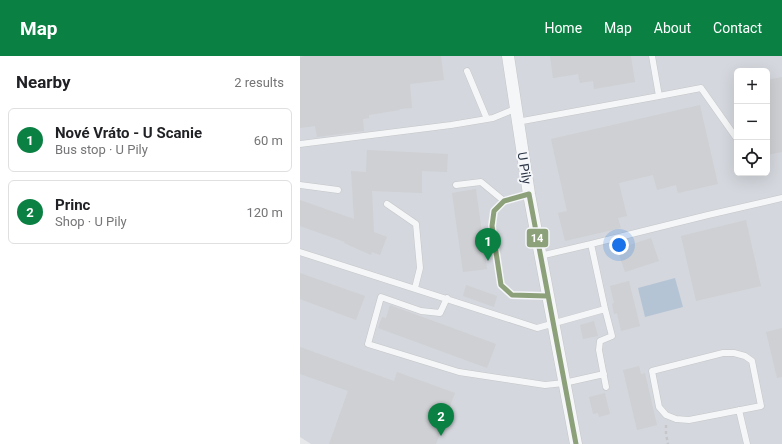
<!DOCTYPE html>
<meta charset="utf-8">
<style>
:root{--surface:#fff;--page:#f2f2f2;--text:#202124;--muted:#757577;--line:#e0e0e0;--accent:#0b8043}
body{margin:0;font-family:Roboto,sans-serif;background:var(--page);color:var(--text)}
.controls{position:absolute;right:12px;top:12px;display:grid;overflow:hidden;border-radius:6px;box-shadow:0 4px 16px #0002}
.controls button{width:36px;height:36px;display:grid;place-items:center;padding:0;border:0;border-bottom:1px solid var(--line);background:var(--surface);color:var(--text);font:20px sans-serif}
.you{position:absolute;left:319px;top:189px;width:14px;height:14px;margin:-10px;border:3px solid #fff;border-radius:50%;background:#1a73e8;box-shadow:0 0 0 6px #1a73e833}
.badge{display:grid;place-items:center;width:26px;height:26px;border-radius:50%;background:var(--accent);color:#fff;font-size:13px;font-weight:700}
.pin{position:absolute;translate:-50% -33px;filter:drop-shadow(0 1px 2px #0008)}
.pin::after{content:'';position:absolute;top:21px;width:14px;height:12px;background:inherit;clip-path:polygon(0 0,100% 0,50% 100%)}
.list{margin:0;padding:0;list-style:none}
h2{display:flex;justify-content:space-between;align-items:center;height:52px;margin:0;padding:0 16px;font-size:17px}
h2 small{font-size:13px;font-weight:400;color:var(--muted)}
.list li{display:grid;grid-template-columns:26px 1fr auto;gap:12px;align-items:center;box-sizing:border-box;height:64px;margin:0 8px 8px;padding:0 8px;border:1px solid var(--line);border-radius:6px}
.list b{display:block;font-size:15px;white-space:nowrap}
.list p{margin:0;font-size:13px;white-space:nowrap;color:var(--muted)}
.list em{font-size:13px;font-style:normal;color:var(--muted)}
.icon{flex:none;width:22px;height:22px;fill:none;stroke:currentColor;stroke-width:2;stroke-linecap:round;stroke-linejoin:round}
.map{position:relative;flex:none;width:482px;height:388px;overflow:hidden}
header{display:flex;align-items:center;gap:24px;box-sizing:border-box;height:56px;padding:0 20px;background:var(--accent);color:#fff}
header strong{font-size:19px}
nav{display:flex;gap:22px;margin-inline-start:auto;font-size:14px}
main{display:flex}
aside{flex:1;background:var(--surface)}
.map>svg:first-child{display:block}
.built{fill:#d4d7dd;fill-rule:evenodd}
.water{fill:#b4c4d5}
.building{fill:#ced0d3}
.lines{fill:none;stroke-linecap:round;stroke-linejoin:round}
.service-casing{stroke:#c4c6c8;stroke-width:7}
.minor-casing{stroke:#c4c6c8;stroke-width:13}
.path{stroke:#c5c6ca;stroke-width:2.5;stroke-dasharray:3 3;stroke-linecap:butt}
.service{stroke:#f5f6f7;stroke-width:6}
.minor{stroke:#f5f6f7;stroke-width:12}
.bus-1-casing{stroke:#f4f6f9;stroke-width:8}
.bus-1{stroke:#8ca079;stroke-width:5}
.labels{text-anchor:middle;stroke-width:4;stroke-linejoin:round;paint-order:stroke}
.street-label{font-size:13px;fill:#2b3445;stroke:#f4f6f9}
.line-badge{stroke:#f4f6f9;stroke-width:1.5}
.badge-label{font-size:11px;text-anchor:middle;font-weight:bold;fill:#fff}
</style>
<header>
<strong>Map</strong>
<nav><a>Home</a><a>Map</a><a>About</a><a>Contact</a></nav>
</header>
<main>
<aside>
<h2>Nearby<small>2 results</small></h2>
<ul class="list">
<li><span class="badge">1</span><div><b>Nové Vráto - U Scanie</b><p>Bus stop · U Pily</p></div><em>60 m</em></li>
<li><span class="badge">2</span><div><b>Princ</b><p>Shop · U Pily</p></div><em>120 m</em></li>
</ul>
</aside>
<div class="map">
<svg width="482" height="388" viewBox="0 0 482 388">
<rect width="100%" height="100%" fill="#e6e8ea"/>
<path class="built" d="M0 0H482V388H11L0 381ZM437 15H467V117H437Z"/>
<path class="water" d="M375 222 383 251 345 261 338 232Z"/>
<path class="building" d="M6 0H141L144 24 110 28 112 52 99 53 100 54 69 59V62L63 63 64 75 17 81 15 70 0 72V1Z
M250 0H331L335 26 294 33 293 25 280 27 278 18 253 22Z
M482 21V96L467 99V24Z
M400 49 418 128 378 137 376 129 357 134 353 119 319 127 327 160 318 162 321 172 265 185 258 157 267 155 251 83Z
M67 94 148 98 147 116 122 115V137L72 135 74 176 87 181 80 199 72 196 71 199 44 187 45 186 0 170V144L54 163 51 115 66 116Z
M176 133 187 213 163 216 152 137Z
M446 164 461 230 396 245 381 180Z
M351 182 359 205 325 216 317 193Z
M0 217 65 240 56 264 0 243Z
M329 225 340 270 321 275 317 257 314 258 312 248 314 247 310 230Z
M166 229 197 240 194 251 163 240Z
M90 249 196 288 187 312 78 272 82 261 86 262Z
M294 265 298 280 283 283 280 269Z
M482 272V321L477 322 466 276Z
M0 291 94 325 97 316 155 337 136 388H29L48 335 0 318Z
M339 310 341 318 345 317 357 369 337 374 323 314Z
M305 337 310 358 299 361 298 357 293 358 289 341Z"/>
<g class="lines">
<defs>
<path id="service" d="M167 15 187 63
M359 40 401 32 437 83
M217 66 359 40 352 0
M0 88 151 69 193 62 215 53
M0 129 38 134
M156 129 181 126 204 145
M229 138 204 145 194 155 192 170 201 229 212 239 247 240
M87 148 116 168 120 212 115 232
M0 196 237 272 305 253 291 188 408 159 482 142
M240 200 291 188
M147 242 140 257 121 255 81 241 68 288 159 316 245 329 264 327 304 318
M305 253 312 280 300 285 299 294 306 331
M423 297H434L445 300 452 305 461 350 389 364 376 363 366 359 359 351 352 315Z
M439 354 447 388"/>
<path id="minor" d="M208 0 229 138 276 388"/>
</defs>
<use href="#service" class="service-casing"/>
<use href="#minor" class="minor-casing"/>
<path class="path" d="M366 369V378L368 388"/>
<use href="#service" class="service"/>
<use href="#minor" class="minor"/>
<defs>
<path id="bus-1" d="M247 240 212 239 201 229 192 170 194 155 204 145 229 138 276 388"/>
</defs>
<use href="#bus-1" class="bus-1-casing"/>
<use href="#bus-1" class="bus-1"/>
</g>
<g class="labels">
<g class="street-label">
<text transform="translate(225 112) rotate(81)" y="5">U Pily</text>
</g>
</g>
<rect class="line-badge" x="226" y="172" width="23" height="20" rx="4" fill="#8ca079"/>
<g class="badge-label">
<text x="237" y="186">14</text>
</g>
</svg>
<div class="controls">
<button>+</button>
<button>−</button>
<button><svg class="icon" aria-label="locate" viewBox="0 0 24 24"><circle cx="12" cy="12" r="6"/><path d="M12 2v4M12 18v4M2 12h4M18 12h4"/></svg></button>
</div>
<div class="you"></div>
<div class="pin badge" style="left:188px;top:205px">1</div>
<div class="pin badge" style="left:141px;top:380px">2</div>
</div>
</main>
